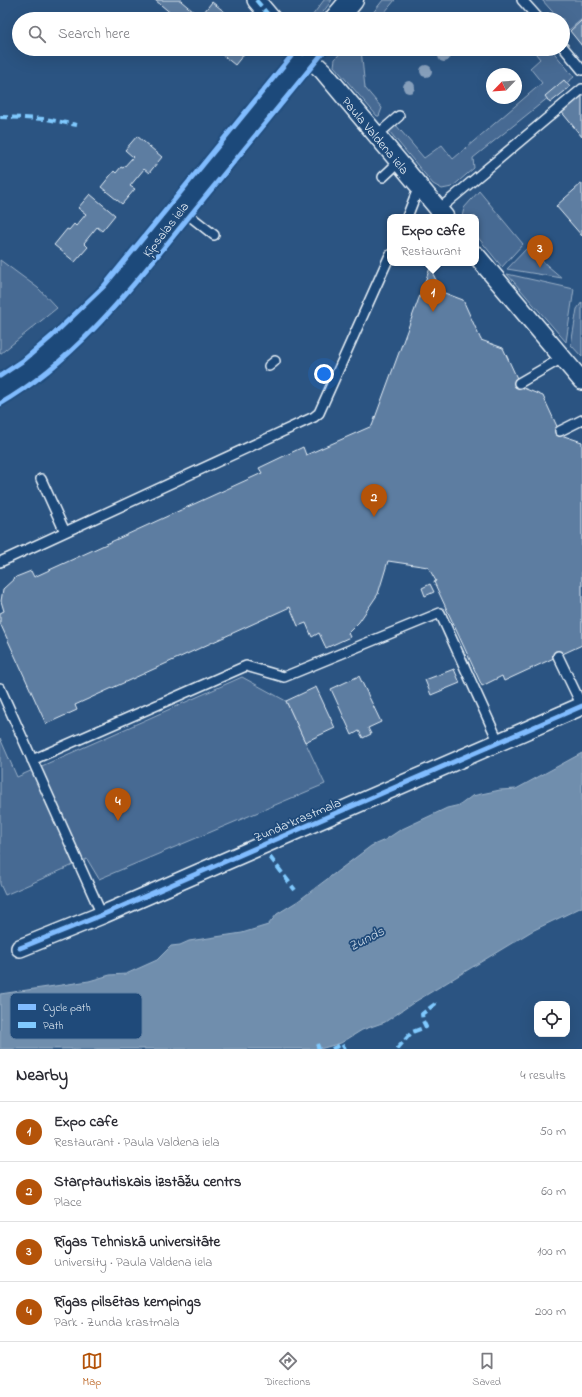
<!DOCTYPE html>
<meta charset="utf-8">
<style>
:root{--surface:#fff;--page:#f2f2f3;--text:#2b2b33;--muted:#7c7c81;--line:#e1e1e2;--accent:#b45309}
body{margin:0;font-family:"Indie Flower",sans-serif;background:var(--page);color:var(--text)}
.controls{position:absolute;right:12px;bottom:12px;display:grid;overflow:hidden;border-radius:8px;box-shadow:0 4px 16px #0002}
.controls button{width:36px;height:36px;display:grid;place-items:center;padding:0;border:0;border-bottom:1px solid var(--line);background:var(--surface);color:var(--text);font:20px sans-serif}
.compass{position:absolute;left:486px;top:68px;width:36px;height:36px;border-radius:50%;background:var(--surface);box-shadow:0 4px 16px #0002;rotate:245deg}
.you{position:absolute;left:324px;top:374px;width:14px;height:14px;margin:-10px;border:3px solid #fff;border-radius:50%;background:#1a73e8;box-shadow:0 0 0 6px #1a73e833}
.badge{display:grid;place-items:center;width:26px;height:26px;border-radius:50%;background:var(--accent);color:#fff;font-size:13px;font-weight:700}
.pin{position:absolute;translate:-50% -33px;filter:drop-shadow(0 1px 2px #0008)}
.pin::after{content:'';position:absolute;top:21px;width:14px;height:12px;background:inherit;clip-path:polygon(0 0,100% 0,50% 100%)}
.popup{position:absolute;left:387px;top:214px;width:92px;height:52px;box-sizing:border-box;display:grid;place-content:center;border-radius:8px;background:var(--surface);filter:drop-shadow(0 1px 3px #0005);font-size:13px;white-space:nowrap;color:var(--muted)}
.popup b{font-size:15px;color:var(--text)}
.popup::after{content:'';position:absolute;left:50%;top:100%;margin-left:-8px;border:8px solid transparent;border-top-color:var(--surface)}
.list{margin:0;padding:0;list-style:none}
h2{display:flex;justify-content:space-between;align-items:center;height:52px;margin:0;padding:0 16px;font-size:17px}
h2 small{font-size:13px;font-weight:400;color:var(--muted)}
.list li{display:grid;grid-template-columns:26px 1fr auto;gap:12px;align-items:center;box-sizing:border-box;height:60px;padding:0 16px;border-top:1px solid var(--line)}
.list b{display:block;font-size:15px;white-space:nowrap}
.list p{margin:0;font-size:13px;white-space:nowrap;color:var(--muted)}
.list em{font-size:13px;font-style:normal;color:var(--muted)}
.icon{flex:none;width:22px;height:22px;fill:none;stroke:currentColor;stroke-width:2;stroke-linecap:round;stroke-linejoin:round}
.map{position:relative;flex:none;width:582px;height:1049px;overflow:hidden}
.search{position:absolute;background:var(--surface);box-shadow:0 4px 16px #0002;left:12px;right:12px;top:12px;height:44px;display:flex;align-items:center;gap:10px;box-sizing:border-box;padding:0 14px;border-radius:22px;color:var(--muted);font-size:15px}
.sheet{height:292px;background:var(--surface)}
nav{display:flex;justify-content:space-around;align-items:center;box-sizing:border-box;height:56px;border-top:1px solid var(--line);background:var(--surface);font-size:11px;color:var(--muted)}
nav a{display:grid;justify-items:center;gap:2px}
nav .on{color:var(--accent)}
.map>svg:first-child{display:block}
.green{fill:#476b93;stroke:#98aec6}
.water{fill:#708ead;stroke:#a0b6cb}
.building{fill:#5d7da1;stroke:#e8f1f8}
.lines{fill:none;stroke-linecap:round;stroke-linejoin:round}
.service-casing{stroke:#e8f1f8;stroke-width:12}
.minor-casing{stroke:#e8f1f8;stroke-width:20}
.tertiary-casing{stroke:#e8f1f8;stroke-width:25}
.service{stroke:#1f4a7a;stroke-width:9}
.minor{stroke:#1f4a7a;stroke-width:17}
.tertiary{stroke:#1f4a7a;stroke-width:22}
.quiet{stroke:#80caff;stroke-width:4;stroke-dasharray:8 4;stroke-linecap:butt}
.cycleway-casing{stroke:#1f4a7a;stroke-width:8}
.cycleway{stroke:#80bcff;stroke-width:5}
.tree{fill:#869fbb}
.labels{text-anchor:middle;stroke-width:3.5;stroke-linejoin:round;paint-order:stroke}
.street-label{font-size:13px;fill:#e8f1f8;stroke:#1f4a7a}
.water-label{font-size:14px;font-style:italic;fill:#d0dde9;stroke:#1f4a7a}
.key{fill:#1f4a7a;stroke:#5b7ca0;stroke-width:1}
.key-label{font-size:11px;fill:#e8f1f8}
</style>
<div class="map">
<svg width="582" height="1049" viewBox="0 0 582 1049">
<rect width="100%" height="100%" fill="#2b5482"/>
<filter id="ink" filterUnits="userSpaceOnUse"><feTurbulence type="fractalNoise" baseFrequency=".025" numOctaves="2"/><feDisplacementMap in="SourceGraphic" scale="8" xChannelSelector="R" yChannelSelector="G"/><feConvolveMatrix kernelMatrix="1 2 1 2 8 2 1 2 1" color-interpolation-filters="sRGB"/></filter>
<g filter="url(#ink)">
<path class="green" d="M324 0H332L318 19H315L312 16Z
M383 0H395L379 19H368Z
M542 0H582V19L569 30 563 23V19H559Z
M344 49H361L365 88 382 108 379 116H377L334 66 335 59Z
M532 49H551L574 77 473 158 474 168 452 187 442 189 433 184 389 131 396 125 424 158 442 145 453 159 542 83 530 68 540 59Z
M479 191 523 244 502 267 476 235V217H462L464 208Z
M527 248 562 278 507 269Z
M0 260 38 288 57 308 0 354Z
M507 274 574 289 566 342Z
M582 302V357L571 345 577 309Z
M242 677 286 701 325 784 99 879 87 859 5 895 0 884V738L17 777Z"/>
<path class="water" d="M582 753V907L532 931 413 1003 385 1022 362 1030 341 1043 320 1049H0V994L89 981 110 975 126 974 157 960 171 946 180 945 189 941 242 933 268 925 277 914 298 901 371 846 385 840 400 830 447 808 460 805 472 796 500 790 516 789Z"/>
<path class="building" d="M155 0H182L181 1 200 17 212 2 234 19H172L173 15Z
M582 20V46L570 31Z
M215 49H248L235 65Z
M564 80 570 87 550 103 545 96Z
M582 92V137L560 110Z
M137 136 162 157 149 173 144 169 130 186 135 189 122 204 101 187 114 171 116 173 121 167 123 168 133 157 125 150Z
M582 183V236L556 206Z
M90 194 115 215 102 231 97 227 84 243 88 247 75 262 54 245 67 229 69 230 74 224 76 226 86 214 78 208Z
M430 268 442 292 463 300 481 340 503 348 521 387 543 396 561 435 582 442V645L504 681 502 676 482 686 434 582 436 581 428 567 388 561 378 594 359 622 348 633 350 637 326 648 319 633 312 637 306 623 298 626 290 607 75 705 77 710 46 724 0 623V613L4 611 1 601 3 589 16 577 31 571 34 577 262 473 259 468 303 447 306 455 372 426Z
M430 584 434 592 425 596 422 588Z
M454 669 460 683 431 695 425 680Z
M359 676 381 722 368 728 371 734 363 738 359 731 352 735 331 689Z
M316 687 335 728 305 742 286 701Z"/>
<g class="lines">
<defs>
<path id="service" d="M522 0 539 19
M563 47 582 70
M376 136 399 116
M383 177 399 162
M181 209 214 235
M438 210 582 89
M407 217 419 186
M269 366 275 361
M519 383 562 358
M560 431 582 420
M41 479 65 532
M0 562 314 417 319 413 390 255
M558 656 582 706
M0 688 102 915
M32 760 246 666 284 677 440 613 499 743"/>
<path id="minor" d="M256 0 272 19
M299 49 323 71 445 217
M476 255 582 381
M20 948 102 915 582 706"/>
<path id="tertiary" d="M336 19 352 0
M0 390 33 368 96 312 127 277 253 119 311 49"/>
</defs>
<use href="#service" class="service-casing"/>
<use href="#minor" class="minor-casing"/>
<use href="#tertiary" class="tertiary-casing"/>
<use href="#service" class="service"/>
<use href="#minor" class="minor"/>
<use href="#tertiary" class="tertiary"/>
<path class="quiet" d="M256 0 272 19
M299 49 306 56
M0 117 46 119 77 125
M270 857 295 890
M317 1044 319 1049
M332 1049 342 1044 345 1049
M397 1049 412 1032 426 1027 423 1021 422 1014 435 1004 433 1002"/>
<defs>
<path id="cycleway" d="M0 376 24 360 52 336 104 286 297 49
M0 404C77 360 133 286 188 218 234 161 280 105 326 49
M20 948 102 915 582 706"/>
</defs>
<use href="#cycleway" class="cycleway-casing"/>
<use href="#cycleway" class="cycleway"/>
</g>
<g class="tree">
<circle cx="444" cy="56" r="6"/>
<circle cx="426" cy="71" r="6"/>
<circle cx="409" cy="87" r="6"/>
</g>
</g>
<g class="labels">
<g class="street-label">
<text transform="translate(376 135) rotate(50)" y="5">Paula Valdena iela</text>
<text transform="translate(165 229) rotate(-52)" y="5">Ķīpsalas iela</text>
<text transform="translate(297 819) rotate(-23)" y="5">Zunda krastmala</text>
</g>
<g class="water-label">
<text transform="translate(366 938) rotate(-27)" y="5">Zunds</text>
</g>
</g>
<rect x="10" y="993" width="132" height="46" rx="6" class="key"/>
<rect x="18" y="1004" width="18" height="6" fill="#80bcff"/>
<rect x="18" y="1022" width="18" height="6" fill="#80caff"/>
<g class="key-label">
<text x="43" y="1011">Cycle path</text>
<text x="43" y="1029">Path</text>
</g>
</svg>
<div class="controls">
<button><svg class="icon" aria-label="locate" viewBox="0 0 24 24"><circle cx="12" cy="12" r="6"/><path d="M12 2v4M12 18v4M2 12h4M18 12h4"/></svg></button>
</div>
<svg class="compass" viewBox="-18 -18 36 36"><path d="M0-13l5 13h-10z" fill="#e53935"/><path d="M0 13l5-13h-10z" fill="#7c7c81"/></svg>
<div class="you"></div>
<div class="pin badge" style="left:433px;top:312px">1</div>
<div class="popup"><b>Expo cafe</b>Restaurant</div>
<div class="pin badge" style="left:374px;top:517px">2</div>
<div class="pin badge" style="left:540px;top:268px">3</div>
<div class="pin badge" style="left:118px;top:821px">4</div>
<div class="search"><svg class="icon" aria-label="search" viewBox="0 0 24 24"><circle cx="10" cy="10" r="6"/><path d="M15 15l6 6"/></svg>Search here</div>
</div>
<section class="sheet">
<h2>Nearby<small>4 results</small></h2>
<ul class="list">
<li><span class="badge">1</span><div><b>Expo cafe</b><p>Restaurant · Paula Valdena iela</p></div><em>50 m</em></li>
<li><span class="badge">2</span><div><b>Starptautiskais izstāžu centrs</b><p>Place</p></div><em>60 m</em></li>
<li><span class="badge">3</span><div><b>Rīgas Tehniskā universitāte</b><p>University · Paula Valdena iela</p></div><em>100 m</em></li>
<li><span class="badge">4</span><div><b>Rīgas pilsētas kempings</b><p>Park · Zunda krastmala</p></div><em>200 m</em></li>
</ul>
</section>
<nav>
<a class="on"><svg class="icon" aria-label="map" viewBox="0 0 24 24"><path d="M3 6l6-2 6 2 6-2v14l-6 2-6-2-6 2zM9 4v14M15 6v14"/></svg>Map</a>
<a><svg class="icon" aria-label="directions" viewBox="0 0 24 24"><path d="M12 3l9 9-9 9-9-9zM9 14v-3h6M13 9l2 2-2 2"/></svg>Directions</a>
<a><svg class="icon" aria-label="saved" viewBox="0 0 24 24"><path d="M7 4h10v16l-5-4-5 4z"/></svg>Saved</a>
</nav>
